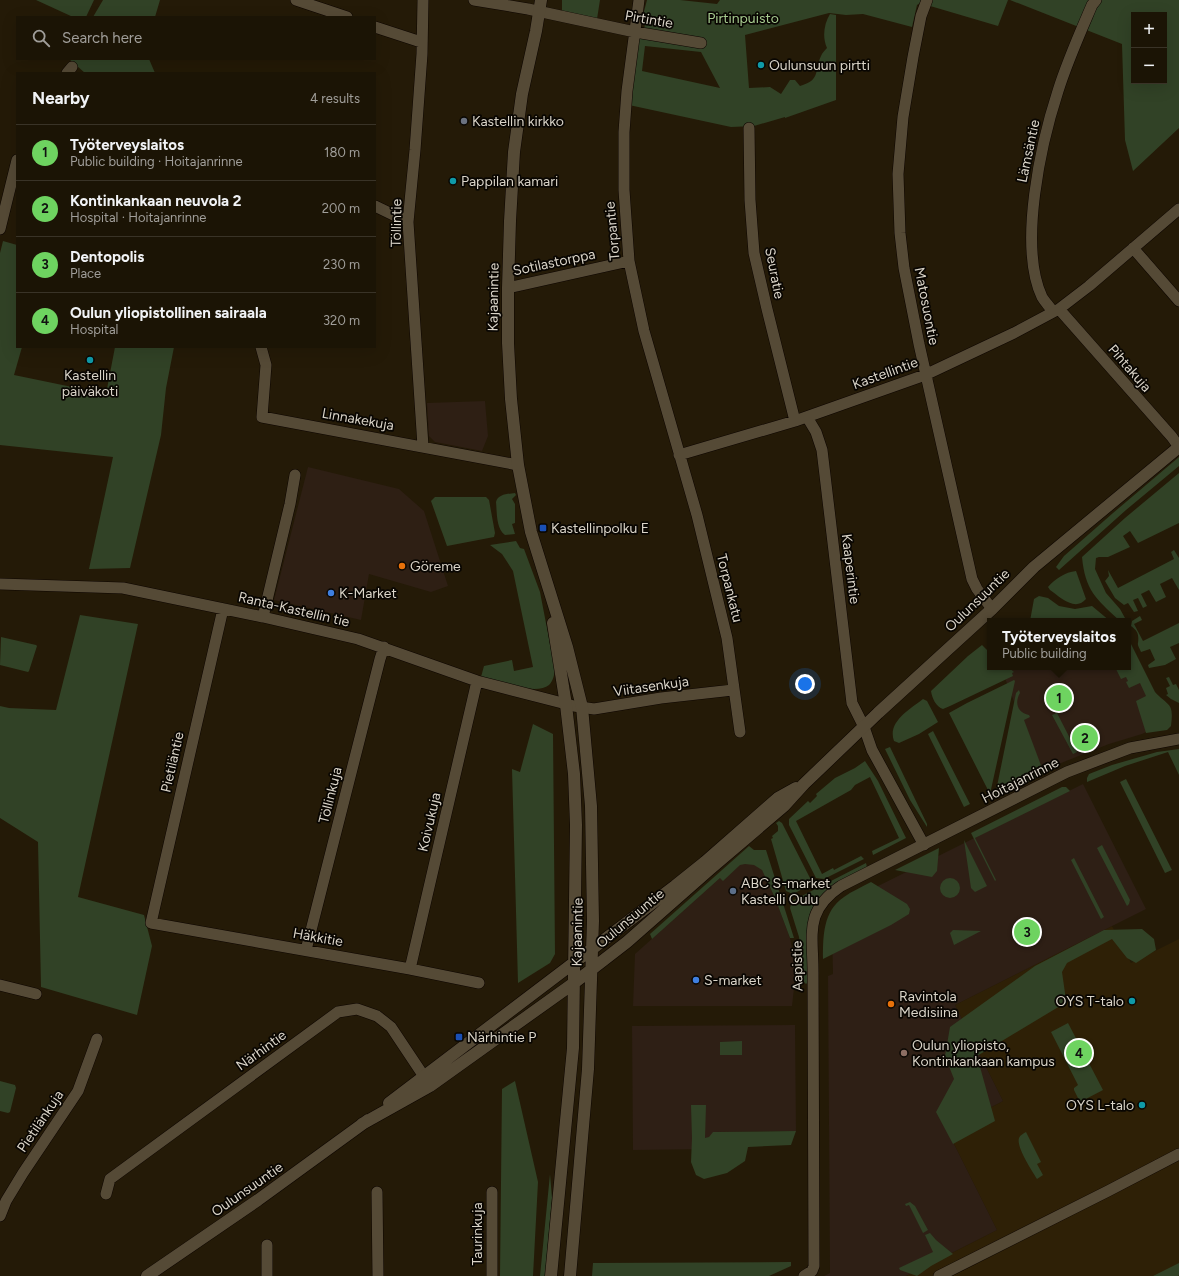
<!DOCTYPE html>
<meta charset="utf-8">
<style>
:root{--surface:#1b1405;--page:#241d0f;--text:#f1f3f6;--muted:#a09e9a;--line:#393327;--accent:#6ed360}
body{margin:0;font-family:Figtree,sans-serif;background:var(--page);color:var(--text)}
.controls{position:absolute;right:12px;top:12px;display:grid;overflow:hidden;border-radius:0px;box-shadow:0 4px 16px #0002}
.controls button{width:36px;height:36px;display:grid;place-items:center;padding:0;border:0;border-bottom:1px solid var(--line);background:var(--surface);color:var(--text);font:20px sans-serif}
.you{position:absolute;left:805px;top:684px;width:14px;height:14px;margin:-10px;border:3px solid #fff;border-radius:50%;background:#1a73e8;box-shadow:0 0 0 6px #1a73e833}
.badge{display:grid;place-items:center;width:26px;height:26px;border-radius:50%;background:var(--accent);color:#111;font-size:13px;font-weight:700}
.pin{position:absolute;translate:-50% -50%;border:2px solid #fff;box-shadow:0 1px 4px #0006}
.popup{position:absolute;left:987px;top:618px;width:144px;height:52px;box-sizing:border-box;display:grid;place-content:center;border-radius:0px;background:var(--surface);filter:drop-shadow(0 1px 3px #0005);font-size:13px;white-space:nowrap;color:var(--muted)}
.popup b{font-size:15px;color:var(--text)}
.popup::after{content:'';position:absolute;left:50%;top:100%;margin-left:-8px;border:8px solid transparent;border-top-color:var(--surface)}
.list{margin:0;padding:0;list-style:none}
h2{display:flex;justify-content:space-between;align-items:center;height:52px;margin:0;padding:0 16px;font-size:17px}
h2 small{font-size:13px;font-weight:400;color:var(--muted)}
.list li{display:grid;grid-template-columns:26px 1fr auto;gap:12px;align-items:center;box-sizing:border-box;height:56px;padding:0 16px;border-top:1px solid var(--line)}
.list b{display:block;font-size:15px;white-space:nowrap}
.list p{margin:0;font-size:13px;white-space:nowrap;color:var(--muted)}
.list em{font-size:13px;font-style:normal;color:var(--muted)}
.icon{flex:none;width:22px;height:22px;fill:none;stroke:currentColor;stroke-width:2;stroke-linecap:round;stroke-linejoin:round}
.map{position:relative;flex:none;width:1179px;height:1276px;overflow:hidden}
.search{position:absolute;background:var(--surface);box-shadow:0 4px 16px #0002;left:16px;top:16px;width:360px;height:44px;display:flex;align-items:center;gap:10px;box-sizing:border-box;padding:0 14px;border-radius:0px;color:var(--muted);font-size:15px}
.panel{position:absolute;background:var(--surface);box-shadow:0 4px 16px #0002;left:16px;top:72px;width:360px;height:276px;border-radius:0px}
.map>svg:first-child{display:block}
.commercial{fill:#2e1f14}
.built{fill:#2e2006}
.education{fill:#2e1f15}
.green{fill:#314226;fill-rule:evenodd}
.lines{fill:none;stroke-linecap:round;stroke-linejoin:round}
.minor-casing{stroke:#0d0500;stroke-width:12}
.secondary-casing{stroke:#0d0500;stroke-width:13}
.minor{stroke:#554a36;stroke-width:11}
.secondary{stroke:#554a36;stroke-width:12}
.culture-dot{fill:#0f9aa8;stroke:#090602;stroke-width:1.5}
.worship-dot{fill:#6b7280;stroke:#090602;stroke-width:1.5}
.transit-dot{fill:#1a4fb4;stroke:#090602;stroke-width:1.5}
.food-dot{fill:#e8710a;stroke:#090602;stroke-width:1.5}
.shop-dot{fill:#3f7fe0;stroke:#090602;stroke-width:1.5}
.service-dot{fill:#5c6f8a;stroke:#090602;stroke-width:1.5}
.education-dot{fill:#8d6e63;stroke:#090602;stroke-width:1.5}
.labels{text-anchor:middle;stroke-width:3.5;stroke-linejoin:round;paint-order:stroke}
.park-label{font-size:14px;fill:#a6cb8f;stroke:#090602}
.street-label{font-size:14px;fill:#dad4c8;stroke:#090602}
.poi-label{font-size:14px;fill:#dad4c8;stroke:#090602;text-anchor:start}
</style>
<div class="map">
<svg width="1179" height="1276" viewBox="0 0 1179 1276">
<rect width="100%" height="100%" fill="#241a07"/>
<path class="commercial" d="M485 401 488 436 482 451 435 442 429 436 427 403Z
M308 467 399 489 424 511 448 586 431 592 369 574 361 620 274 600Z
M1128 652 1162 724 1142 734 1109 744 1041 771 1001 668 1003 667H1128Z
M741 859 759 863 775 898 790 938 795 965 794 988 792 1006H633L635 954Z"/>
<path class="built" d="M1112 926 1131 963 1179 939V1276H906L997 1230 947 1130 1003 1101 955 1005Z"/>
<path class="education" d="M1083 784 1146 909 955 1005 1003 1101 947 1130 997 1230 906 1276H824L830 1273 828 976 833 974 832 931 852 899Z
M795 1025 796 1131 713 1132V1149L633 1150 632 1026Z"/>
<path class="green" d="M36 0H94L86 17H73Z
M103 0H160L155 17H93Z
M562 0H600L597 19 562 12Z
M647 0H680L717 4 720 0H1008L998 26 920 3 917 5 912 27 863 14 846 15 829 13 745 35 749 88 770 87 781 94 790 80H795L800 86C821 80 814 71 821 56 822 53 825 50 827 48 822 37 824 24 830 14L836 15V100L785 118V117L754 126 731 127 629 105 636 38 645 26 642 19ZM645 46 701 52 720 88 642 71Z
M1010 0H1179V128L1133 171 1125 140 1122 44ZM1134 15H1164V81H1134Z
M69 59H149L155 73H85Z
M3 241 17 245V347H22L14 375 106 394 115 347H174L166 388 161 435 130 568 89 569 113 457 0 445V253Z
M1179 457V466L1126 510 1059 570 1056 567 1064 556 1113 513Z
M1179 473V523L1138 543 1130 531 1123 536 1130 547 1108 557H1099L1096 558 1095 569 1106 593 1120 609 1125 618V620L1120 621C1096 599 1085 590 1082 557L1125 518Z
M515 493 516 495 512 499 515 504V523L512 524 515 534 505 535C496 529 497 512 496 502 498 494 508 494 515 493Z
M435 497H486L489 500 495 533 494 537 447 546 431 501Z
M516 541 520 548 524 549 540 592 555 670C554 676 553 681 549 685 536 696 496 681 481 677L484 666 512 660 514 671 533 667 513 571 502 554 490 545Z
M1174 550 1179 558V590L1172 578 1160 584 1166 597 1156 602 1149 590 1141 594 1147 606 1143 608 1138 598 1133 600 1138 611 1134 612 1128 603 1124 605 1115 598 1105 581 1109 576 1108 570 1118 588 1174 559 1171 552Z
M1076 571 1086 599C1075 612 1060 597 1050 590L1048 587C1055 579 1065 572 1076 571Z
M1039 596 1048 598 1059 606 1075 609 1092 606 1110 621H1030L1034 599Z
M80 615 138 624 78 897 144 915 152 946 137 1015 41 987 38 842 0 818V706L9 708 56 710Z
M1140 616 1142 620 1134 624 1143 641 1179 623V643L1170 647 1176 659 1165 665 1149 668 1148 665 1155 660 1150 649 1141 652C1140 649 1137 645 1138 643 1139 635 1138 631 1131 626L1132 621Z
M1 637 36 645 37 646 29 671 28 672 0 665Z
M1128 638 1155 692C1169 707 1174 702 1171 726L1167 730 1146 733 1136 701 1146 696 1140 683 1129 688 1126 682 1128 681 1126 677 1121 679 1115 667H1128Z
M982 645 990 653V667H1008L1014 672 1012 673 1013 676 950 706 943 709C936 707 932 698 931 691L968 656Z
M1169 677 1173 685 1176 684 1179 690V703L1171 699 1166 695 1168 694 1166 688 1170 686 1166 678Z
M1014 680 1015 681 990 794 949 713 967 703Z
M1019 690 1020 693C1014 703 1018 713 1029 715L1030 717 1024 720 1042 768 1049 765 1051 769 1050 771 997 798 995 796 1016 693Z
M923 699 927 701 938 722 919 734 899 743 894 741C887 722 910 709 923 699Z
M1057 713 1077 752 1073 754 1052 715Z
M533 724 553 734 555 954 550 963 518 983 512 769 520 772Z
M933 731 970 804 964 807 928 734Z
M890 747 927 824V827L910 800 885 749Z
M1179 749V775L1168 752 1125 766 1087 782V778L1089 774 1112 765 1157 752Z
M865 761 878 781 906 838 873 855 872 851 899 838 870 777 855 785 851 790 796 821 822 874 833 868 834 870 861 856 864 859 824 879 816 878 789 825V819L808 801 810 803 817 796 816 794 835 778 855 768Z
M1126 779 1172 870 1165 873 1120 782Z
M1062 787H1066L1070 791 975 838 996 880 995 881 971 833Z
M779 821 782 823 811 880 808 886 793 894 786 891 771 839 773 838 772 836 778 831V826L776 823Z
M964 840 987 886 975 892 971 888Z
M1102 845 1130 900 1129 904 1127 906 1097 848Z
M749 846 754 850H766L794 938H790L775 898 762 870 754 865 745 864 740 865 723 881 720 878 652 939 650 934Z
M939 848 937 871 932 877 895 870Z
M1074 858 1104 917 1101 919 1071 860Z
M866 863 867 867 865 869C837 883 814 890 808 925V982L806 984 803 981 801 951 799 937 790 908 792 901Z
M940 888a10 10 0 1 1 20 0a10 10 0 1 1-20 0Z
M871 882 907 904 910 909 909 914 891 925 823 959C823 936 823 911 844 897 852 891 862 887 871 882Z
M1142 929 1154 939 1156 950 1136 963 1127 958 1112 939 1067 963 1062 972 1066 1000 1060 1006 977 1056 995 1121 953 1144 936 1112 954 1079 945 1056 950 1027 1035 966 1104 930Z
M953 930 981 931 954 945 950 933Z
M1068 1023 1103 1090 1080 1102 1074 1090V1088L1078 1085 1051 1032Z
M742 1041V1055H720V1042Z
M0 1081 15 1085 16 1088 10 1112 8 1113 0 1111Z
M515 1081 538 1182 533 1276H500L502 1089Z
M691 1105H706L705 1138 709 1137 713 1132 796 1131 791 1145 748 1147 745 1161 727 1173 704 1179 696 1175 691 1162 692 1138Z
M1026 1132 1041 1162 1037 1164 1043 1175 1037 1179C1032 1171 1016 1147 1019 1138 1020 1135 1023 1134 1026 1132Z
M550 1174 552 1198 545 1276H540Z
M910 1202 915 1206 928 1230 923 1233 909 1205 906 1206 905 1204Z
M930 1233 936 1240 953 1254 931 1266 917 1276 900 1270 899 1268 933 1252 925 1235Z
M791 1262V1266L769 1276H592L593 1263Z
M1179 1263V1275L1178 1276H1153Z"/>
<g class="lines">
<defs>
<path id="minor" d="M296 0 347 17
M423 0 422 54 415 150 408 222 423 446
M474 0 528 9 635 32 701 43
M639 0 627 91 624 132V190L629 261 644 331 697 515 727 638 740 732
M927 0 921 16 913 57 903 117 898 174 900 233 904 268 919 344 972 579 977 589 992 609
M375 27 421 42
M67 73 72 67
M749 128 750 200 754 253 767 309 795 421
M375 206 408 222
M0 229 17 160
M1133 248 1179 301
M508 288 629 261
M1059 309 1172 437 1179 447
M1053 312C1050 307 1045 302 1042 297 1018 246 1041 143 1058 91 1067 62 1080 33 1092 5L1096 0
M261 347 266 365 262 417 518 465
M807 417 816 432 822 450 852 703 864 727 872 750 924 845
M679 455 795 421 925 375 1014 333 1059 309 1089 286 1179 209
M0 584 123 588 263 617 358 639 477 681 574 706 594 709 661 698 733 690
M223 609 151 923 410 969 479 983
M263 617 290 504 295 475
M306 950 380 659 384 647
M410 969 477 681
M0 985 36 994
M377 1192 378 1276
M492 1192V1276
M106 1194 110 1179 338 1012 357 1009 377 1016 391 1027 429 1084
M0 1216 6 1201 23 1173 78 1091 97 1039
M267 1245V1276
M804 1276 812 1271 814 1266 813 972C813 934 804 911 841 886L1067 772 1130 748 1179 739
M939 1276 1108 1191 1179 1154"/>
<path id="secondary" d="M541 0 536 31 522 94 514 152 510 221 508 288V343L511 399 518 465 531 532 567 647 582 707 591 806 593 921 588 1069 570 1276
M389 1103 675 886 705 862 778 798 796 788
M362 1124 430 1086 574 983 627 942 710 869 784 806 804 784 878 713 992 609 1034 567 1179 447
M147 1276 258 1200 368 1120
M551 1276 573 1048 576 825 574 774 566 705 553 623"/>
</defs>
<use href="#minor" class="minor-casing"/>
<use href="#secondary" class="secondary-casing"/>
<use href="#minor" class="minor"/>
<use href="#secondary" class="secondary"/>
</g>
<g class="culture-dot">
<circle cx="761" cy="65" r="4"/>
<circle cx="453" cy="181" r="4"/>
<circle cx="90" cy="360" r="4"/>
<circle cx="1132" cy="1001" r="4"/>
<circle cx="1142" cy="1105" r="4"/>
</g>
<circle class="worship-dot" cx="464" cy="121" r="4"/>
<g class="transit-dot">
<rect x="539" y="524" width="8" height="8" rx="2"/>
<rect x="455" y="1033" width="8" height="8" rx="2"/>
</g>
<g class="food-dot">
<circle cx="402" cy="566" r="4"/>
<circle cx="891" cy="1004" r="4"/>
</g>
<g class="shop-dot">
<circle cx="331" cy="593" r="4"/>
<circle cx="696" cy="980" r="4"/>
</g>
<circle class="service-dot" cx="733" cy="891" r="4"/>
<circle class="education-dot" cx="904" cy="1053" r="4"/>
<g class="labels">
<g class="park-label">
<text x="743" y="23">Pirtinpuisto</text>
</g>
<g class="street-label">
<text transform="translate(649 19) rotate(10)" y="5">Pirtintie</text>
<text transform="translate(1028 151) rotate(-78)" y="5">Lämsäntie</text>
<text transform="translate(396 223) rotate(-89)" y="5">Töllintie</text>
<text transform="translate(612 231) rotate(-95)" y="5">Torpantie</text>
<text transform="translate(554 262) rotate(-12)" y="5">Sotilastorppa</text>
<text transform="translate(775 273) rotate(79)" y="5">Seuratie</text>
<text transform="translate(493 297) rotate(-89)" y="5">Kajaanintie</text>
<text transform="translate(927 306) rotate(79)" y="5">Matosuontie</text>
<text transform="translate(1130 368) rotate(49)" y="5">Pihtakuja</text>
<text transform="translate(885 373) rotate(-20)" y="5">Kastellintie</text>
<text transform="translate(358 419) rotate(10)" y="5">Linnakekuja</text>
<text transform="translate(851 569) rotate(83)" y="5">Kaaperintie</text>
<text transform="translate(730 588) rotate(76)" y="5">Torpankatu</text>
<text transform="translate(977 600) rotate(-44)" y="5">Oulunsuuntie</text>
<text transform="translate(294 609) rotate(13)" y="5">Ranta-Kastellin tie</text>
<text transform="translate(651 686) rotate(-8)" y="5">Viitasenkuja</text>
<text transform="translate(172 762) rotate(-77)" y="5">Pietiläntie</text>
<text transform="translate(1020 780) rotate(-27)" y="5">Hoitajanrinne</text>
<text transform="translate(330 795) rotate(-76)" y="5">Töllinkuja</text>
<text transform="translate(429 822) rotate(-77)" y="5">Koivukuja</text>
<text transform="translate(630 918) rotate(-40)" y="5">Oulunsuuntie</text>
<text transform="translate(577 932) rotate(-89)" y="5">Kajaanintie</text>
<text transform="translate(318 937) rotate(10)" y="5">Häkkitie</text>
<text transform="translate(797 966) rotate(-91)" y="5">Aapistie</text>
<text transform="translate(261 1050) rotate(-36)" y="5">Närhintie</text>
<text transform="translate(40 1121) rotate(-56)" y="5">Pietilänkuja</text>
<text transform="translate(247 1189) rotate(-35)" y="5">Oulunsuuntie</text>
<text transform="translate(477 1234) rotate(-90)" y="5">Taurinkuja</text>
</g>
<g class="poi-label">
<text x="769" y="70">Oulunsuun pirtti</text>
<text x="472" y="126">Kastellin kirkko</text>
<text x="461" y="186">Pappilan kamari</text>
<text x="90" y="380" text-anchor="middle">Kastellin<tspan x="90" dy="16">päiväkoti</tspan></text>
<text x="551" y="533">Kastellinpolku E</text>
<text x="410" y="571">Göreme</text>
<text x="339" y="598">K-Market</text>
<text x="741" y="888">ABC S-market<tspan x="741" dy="16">Kastelli Oulu</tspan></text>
<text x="704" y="985">S-market</text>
<text x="899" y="1001">Ravintola<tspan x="899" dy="16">Medisiina</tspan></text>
<text x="1124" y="1006" text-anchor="end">OYS T-talo</text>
<text x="467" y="1042">Närhintie P</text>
<text x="912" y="1050">Oulun yliopisto,<tspan x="912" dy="16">Kontinkankaan kampus</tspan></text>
<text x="1134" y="1110" text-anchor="end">OYS L-talo</text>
</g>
</g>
</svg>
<div class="controls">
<button>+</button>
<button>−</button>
</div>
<div class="you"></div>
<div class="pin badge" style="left:1059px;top:698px">1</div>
<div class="popup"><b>Työterveyslaitos</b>Public building</div>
<div class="pin badge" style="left:1085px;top:738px">2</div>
<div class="pin badge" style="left:1027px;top:932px">3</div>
<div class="pin badge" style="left:1079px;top:1053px">4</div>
<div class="search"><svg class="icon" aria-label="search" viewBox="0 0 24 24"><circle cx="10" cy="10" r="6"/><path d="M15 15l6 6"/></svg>Search here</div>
<section class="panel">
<h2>Nearby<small>4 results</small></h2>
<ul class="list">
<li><span class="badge">1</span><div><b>Työterveyslaitos</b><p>Public building · Hoitajanrinne</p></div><em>180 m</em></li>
<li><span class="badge">2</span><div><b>Kontinkankaan neuvola 2</b><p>Hospital · Hoitajanrinne</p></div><em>200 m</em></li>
<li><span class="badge">3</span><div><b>Dentopolis</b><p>Place</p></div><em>230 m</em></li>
<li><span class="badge">4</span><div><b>Oulun yliopistollinen sairaala</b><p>Hospital</p></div><em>320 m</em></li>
</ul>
</section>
</div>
